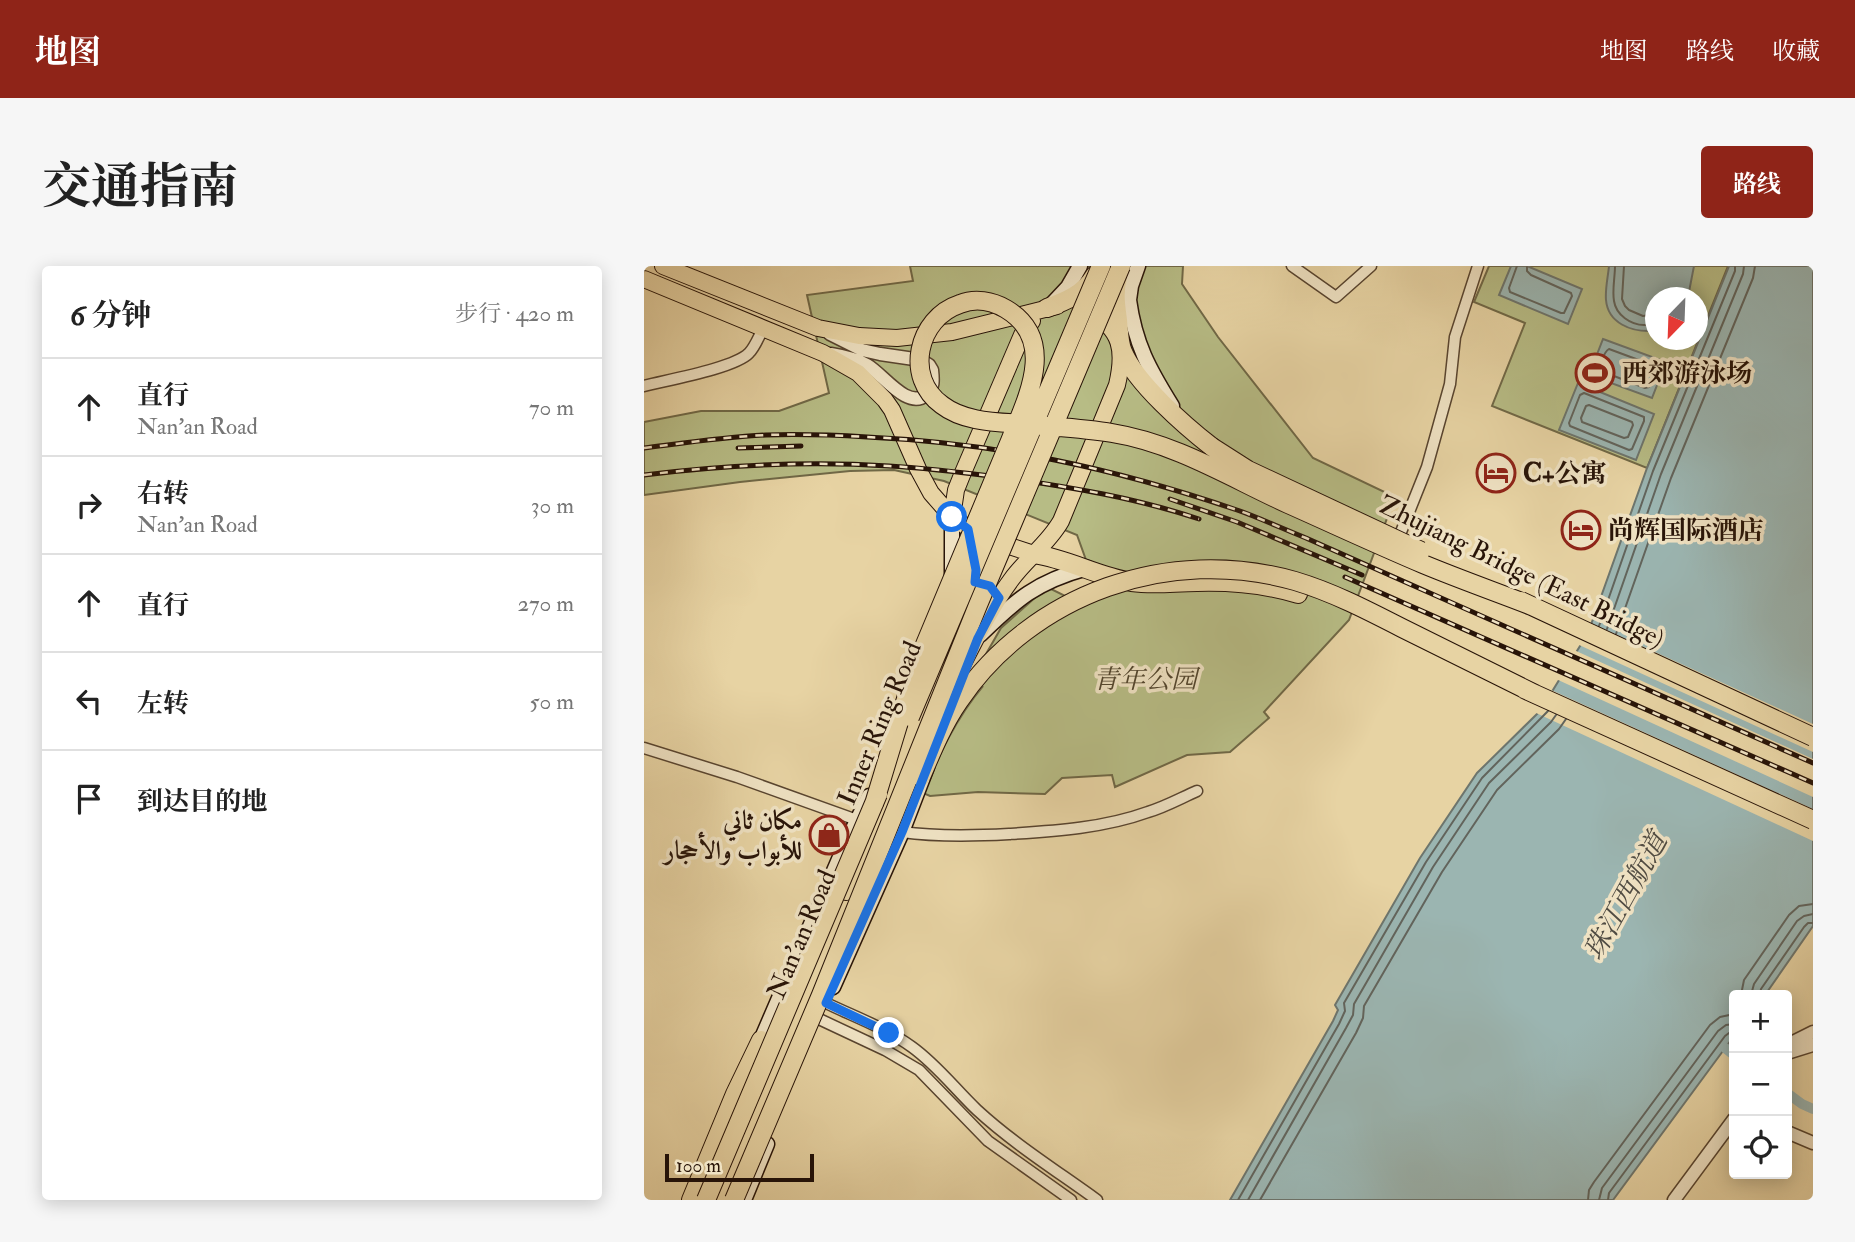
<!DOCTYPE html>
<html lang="zh">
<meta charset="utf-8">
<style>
:root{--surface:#fff;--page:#f6f6f6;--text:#222;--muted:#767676;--line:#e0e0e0;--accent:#8f2418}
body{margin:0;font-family:"IM FELL Double Pica",Amiri,"Noto Serif SC",serif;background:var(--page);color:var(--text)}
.controls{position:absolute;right:21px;bottom:21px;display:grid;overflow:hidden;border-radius:7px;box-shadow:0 4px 18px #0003}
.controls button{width:63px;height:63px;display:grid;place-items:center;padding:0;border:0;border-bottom:2px solid var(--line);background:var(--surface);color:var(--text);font:35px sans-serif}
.compass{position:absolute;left:1001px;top:21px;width:63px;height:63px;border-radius:50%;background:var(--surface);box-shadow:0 4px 18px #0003;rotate:203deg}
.scale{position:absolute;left:21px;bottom:18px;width:149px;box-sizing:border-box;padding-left:7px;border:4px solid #281408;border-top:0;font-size:19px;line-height:24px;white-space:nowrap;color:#281408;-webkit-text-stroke:5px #efe2c3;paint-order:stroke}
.stop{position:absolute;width:21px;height:21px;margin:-16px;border:5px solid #1a73e8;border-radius:50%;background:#fff}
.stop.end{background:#1a73e8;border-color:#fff;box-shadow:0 2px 7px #0008}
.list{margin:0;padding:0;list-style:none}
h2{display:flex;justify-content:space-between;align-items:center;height:91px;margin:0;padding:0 28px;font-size:30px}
h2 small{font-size:23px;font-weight:400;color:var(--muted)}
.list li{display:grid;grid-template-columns:46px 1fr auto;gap:21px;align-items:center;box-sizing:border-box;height:98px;padding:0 28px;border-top:2px solid var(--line)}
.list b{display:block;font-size:26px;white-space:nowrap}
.list p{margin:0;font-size:23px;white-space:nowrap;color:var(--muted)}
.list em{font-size:23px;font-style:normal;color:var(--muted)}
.icon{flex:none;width:38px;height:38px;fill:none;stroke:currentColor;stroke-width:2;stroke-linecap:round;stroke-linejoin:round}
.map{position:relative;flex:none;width:1169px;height:934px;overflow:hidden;border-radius:7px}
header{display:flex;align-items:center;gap:42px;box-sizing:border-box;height:98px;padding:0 35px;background:var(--accent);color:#fff}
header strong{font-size:33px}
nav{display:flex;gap:38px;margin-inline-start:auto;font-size:24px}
.intro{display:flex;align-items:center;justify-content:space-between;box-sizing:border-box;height:168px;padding:0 42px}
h1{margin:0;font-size:49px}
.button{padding:18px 32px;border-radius:7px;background:var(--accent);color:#fff;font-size:24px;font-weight:700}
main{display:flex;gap:42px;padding:0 42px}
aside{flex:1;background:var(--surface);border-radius:7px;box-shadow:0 4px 18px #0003}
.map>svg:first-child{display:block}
.green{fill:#b7bc85;stroke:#706846;stroke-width:2;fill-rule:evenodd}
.water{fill:#9bb5b1;stroke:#6d756d;stroke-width:2}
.pier{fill:#e7d3a3}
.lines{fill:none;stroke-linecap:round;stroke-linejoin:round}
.shore{stroke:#62645c;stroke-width:2}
.canal{stroke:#9bb5b1;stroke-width:10}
.minor-casing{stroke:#58442f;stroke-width:13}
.tertiary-casing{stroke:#58442f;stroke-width:15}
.secondary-casing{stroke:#281408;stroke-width:17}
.primary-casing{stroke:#281408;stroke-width:18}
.trunk-casing{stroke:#281408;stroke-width:20}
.minor{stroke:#efe2c3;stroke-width:10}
.tertiary{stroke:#efe2c3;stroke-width:12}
.secondary{stroke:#efe2c3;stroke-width:14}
.primary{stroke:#e7d3a3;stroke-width:16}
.trunk{stroke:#e7d3a3;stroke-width:18}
.rail-casing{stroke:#281408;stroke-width:5}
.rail{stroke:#efe2c3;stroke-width:2.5;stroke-dasharray:8;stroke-linecap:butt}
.trunk-bridge-casing{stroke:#281408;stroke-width:20;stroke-linecap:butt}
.trunk-bridge{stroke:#e7d3a3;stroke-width:18}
.route{stroke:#1a73e8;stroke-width:9}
.labels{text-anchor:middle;stroke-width:7;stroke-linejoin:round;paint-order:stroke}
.poi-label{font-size:26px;font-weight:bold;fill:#281408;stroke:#efe2c3;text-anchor:start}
.street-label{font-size:26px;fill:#281408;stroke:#efe2c3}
.park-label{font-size:26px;font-style:italic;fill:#53462e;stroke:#efe2c3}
.water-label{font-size:28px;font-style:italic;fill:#504c43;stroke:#efe2c3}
</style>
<header>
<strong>地图</strong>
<nav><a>地图</a><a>路线</a><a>收藏</a></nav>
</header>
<div class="intro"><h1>交通指南</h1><a class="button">路线</a></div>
<main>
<aside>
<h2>6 分钟<small>步行 · 420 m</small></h2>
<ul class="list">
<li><svg class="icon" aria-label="ahead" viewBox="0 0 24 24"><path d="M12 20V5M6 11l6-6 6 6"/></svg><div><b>直行</b><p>Nan'an Road</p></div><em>70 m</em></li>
<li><svg class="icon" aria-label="right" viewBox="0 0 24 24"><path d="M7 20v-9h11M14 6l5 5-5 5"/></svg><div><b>右转</b><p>Nan'an Road</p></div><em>30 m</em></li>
<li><svg class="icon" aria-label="ahead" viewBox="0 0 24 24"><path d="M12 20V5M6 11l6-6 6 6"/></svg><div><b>直行</b></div><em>270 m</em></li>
<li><svg class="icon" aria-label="left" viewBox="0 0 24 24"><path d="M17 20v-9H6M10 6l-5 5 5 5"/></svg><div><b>左转</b></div><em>50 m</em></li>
<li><svg class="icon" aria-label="arrive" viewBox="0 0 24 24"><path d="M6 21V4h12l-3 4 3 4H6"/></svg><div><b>到达目的地</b></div></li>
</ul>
</aside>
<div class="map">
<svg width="1169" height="934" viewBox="0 0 1169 934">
<rect width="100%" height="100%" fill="#e7d3a3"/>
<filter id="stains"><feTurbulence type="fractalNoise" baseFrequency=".00286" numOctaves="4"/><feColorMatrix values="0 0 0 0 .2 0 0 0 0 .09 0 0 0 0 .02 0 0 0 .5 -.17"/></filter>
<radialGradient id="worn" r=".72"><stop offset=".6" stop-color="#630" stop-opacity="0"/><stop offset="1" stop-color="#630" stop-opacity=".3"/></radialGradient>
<path class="green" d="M266 0H539L538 18 574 71 669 192 751 231 705 354 620 446 625 452 586 486 543 489 471 521 468 509 418 512 401 528 334 526 286 530 279 527C295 489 312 452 339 420L319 428 357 362 403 321 421 330 451 319 433 269 300 215 250 204 206 205 96 216 0 229V156L57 145H135L185 127 163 29 269 15Z
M845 0H1084L1003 202 848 140 881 57 830 36ZM1012 32H1054V74H1012Z"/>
<path class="water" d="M867 0H883L938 23 924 58 855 29Z
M965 0H1050L1044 31 1012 32 1011 58 1008 65C987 66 964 57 962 34 961 23 964 11 965 0Z
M1085 0H1169V660L1121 729H1090V770L969 934H586L689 755 694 744 691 739 776 592 833 507 896 445 944 367 1003 202Z
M959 73 1022 96 1008 132 945 109Z
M934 117 1010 148 992 194 915 164Z"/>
<path class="pier" d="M945 356 1169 458V486L933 378 941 366Z
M930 384 1169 493V531L912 413Z
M905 423 1169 543V575L890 446Z"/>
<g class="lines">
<path class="shore" d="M873 0 865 22 866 26 917 47H920L928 30 927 27 887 9 883 5V0
M971 0C971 11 968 24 970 35 972 49 987 59 1000 59 1004 59 1008 57 1012 57
M980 0 978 33 981 40 985 44 999 50 1012 48
M965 83 1011 100 1012 103 1005 121 1001 122 957 105C955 99 960 86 965 83Z
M940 127 1000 151V155L988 183 985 184 926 160 925 157 936 129Z
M945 139 988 156 989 159 984 171 980 172 938 156 937 152 942 140Z
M955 360 1009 205 1091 5V0
M963 363 1017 208 1099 8 1100 0
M972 368 1027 212 1109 12 1111 0
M1097 729 1100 714 1145 649 1155 640 1169 638
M1107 729 1110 718 1153 655 1160 650 1169 648
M1116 729 1117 723 1160 661 1164 657H1169
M594 934 695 758 701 745 700 737 782 596 838 512 904 445
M604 934 702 762 709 749 710 738 789 601 845 517 907 456 912 449
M616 934 712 767 719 752 720 740 798 606 853 524 915 463 922 453
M944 934 945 924 950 916 1066 759 1076 751 1090 748
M955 934 958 922 1074 765 1082 759 1090 758
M964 934 965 927 1081 770 1085 767H1090"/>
<path class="canal" d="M1081 782 1090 789
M1143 827 1158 838 1169 843"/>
<defs>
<path id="minor" d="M648 0 692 31 727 0
M0 120C23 114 91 102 105 87 111 81 115 70 119 63
M757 266 783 201 806 118 811 71 834 0
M0 482 93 511 213 554
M258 566C294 571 329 570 365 568 411 565 460 562 504 546 521 541 537 532 553 525
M182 737C211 751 242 762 268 781 293 799 311 823 333 844 370 878 413 905 453 934
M175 753 241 784 275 804 344 875 427 934"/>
<path id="tertiary" d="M186 68 218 84 236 88 277 94 285 99 288 104C289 113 290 123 282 129 263 144 239 108 223 99 212 93 199 90 187 88
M1143 779 1169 766
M1143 787 1169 779
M1143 866 1169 877
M1030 934 1090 853"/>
<path id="secondary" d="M485 34C491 78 505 103 528 140
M408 38 424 21 436 0
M484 41 487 20 494 0
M308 251V309
M336 369C373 333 392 316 443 302
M189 721 258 566 283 501
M114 784 117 774 202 577 225 530
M100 934 123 878"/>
<path id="primary" d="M19 0 174 62 215 70 253 72 308 66 413 40
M0 13 179 87 214 107 241 134 248 144 274 203 287 227 308 251 337 271 390 288
M308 251 312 224 318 209 378 69 388 55
M310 415C328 381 344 345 367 314 382 293 404 278 417 255L473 119C481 85 478 63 445 46
M202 626 294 410 329 320"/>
<path id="trunk" d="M474 11C470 26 472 40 474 54 475 65 475 77 479 86 492 117 541 160 568 181
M403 42C422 35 440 28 451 9
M390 288C425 293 454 311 488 316 509 319 531 316 553 316 587 315 621 318 654 328
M47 934 91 828 117 774"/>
</defs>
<use href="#minor" class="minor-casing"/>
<use href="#tertiary" class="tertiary-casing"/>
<use href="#secondary" class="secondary-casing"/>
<use href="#primary" class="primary-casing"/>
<use href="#trunk" class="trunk-casing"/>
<use href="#minor" class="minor"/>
<use href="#tertiary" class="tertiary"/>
<use href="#secondary" class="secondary"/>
<use href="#primary" class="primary"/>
<use href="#trunk" class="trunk"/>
<defs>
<path id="rail" d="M0 182C40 177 81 171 122 169 155 168 189 169 223 171 353 177 470 202 593 244 616 252 639 263 662 272L1169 497
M94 182 157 180
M0 209C81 199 163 195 245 200 284 202 323 207 362 212 427 221 492 232 555 253
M526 233 593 256 718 309
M701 311 1169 517"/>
</defs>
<use href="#rail" class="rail-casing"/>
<use href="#rail" class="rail"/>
<defs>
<path id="trunk-bridge" d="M568 181 604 204 777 285
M877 335 1169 471
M880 423 1169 554
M266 451 457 0
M277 511C288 485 299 458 315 435 389 327 525 279 651 315 688 326 723 344 758 362 802 384 846 406 891 428
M230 538 272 400 366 175C383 132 414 74 362 43 348 35 331 32 316 38 273 52 260 112 298 139 320 156 352 156 379 158 409 161 439 162 468 167 531 177 587 212 644 238 689 258 734 279 779 298 815 313 852 326 888 340
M62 934 234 528
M90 934 177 729 334 339 477 0"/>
</defs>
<use href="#trunk-bridge" class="trunk-bridge-casing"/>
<use href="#trunk-bridge" class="trunk-bridge"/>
</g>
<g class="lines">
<path class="route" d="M245 767 182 737 258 566 334 372 355 332 346 320 331 316 332 304 324 263 308 251"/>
</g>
<defs>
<symbol id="stadium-ring" viewBox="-11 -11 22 22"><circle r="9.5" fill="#efe2c3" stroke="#8f2418" stroke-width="1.5"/><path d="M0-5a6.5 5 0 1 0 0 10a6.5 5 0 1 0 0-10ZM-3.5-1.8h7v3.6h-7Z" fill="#8f2418"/></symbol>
<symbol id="hotel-ring" viewBox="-11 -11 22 22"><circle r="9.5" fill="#efe2c3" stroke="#8f2418" stroke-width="1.5"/><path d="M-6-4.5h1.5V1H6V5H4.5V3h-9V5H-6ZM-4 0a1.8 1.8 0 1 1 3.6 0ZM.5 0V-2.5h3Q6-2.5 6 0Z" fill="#8f2418"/></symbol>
<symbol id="shop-ring" viewBox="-11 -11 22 22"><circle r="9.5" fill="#efe2c3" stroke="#8f2418" stroke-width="1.5"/><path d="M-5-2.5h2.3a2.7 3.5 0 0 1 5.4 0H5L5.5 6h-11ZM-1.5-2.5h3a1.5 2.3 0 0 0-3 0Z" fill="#8f2418"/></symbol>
</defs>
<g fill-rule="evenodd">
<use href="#stadium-ring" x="929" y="85" width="44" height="44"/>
<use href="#hotel-ring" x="830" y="185" width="44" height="44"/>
<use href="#hotel-ring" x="915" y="242" width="44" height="44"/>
<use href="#shop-ring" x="163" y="547" width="44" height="44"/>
</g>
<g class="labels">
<g class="poi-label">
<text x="978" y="116">西郊游泳场</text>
<text x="879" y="216">C+公寓</text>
<text x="964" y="273">尚辉国际酒店</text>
<text x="158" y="563" text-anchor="end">مكان ثاني<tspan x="158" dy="30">للأبواب والأحجار</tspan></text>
</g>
<g class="street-label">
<text transform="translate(878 305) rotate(26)" y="9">Zhujiang Bridge (East Bridge)</text>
<text transform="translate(235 457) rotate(-67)" y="9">Inner Ring Road</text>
<text transform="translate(157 668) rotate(-67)" y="9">Nan'an Road</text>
</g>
<g class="park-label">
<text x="501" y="422">青年公园</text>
</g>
<g class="water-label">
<text transform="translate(981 630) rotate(-61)" y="10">珠江西航道</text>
</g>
</g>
<rect width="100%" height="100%" filter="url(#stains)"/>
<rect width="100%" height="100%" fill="url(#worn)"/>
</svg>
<div class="controls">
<button>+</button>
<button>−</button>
<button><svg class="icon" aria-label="locate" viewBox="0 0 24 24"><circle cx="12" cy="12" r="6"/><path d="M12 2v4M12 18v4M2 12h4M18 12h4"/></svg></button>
</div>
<svg class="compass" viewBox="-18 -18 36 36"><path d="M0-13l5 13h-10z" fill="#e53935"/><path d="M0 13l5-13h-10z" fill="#767676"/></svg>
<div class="scale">100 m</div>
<div class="stop" style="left:308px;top:251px"></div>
<div class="stop end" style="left:245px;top:767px"></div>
</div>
</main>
